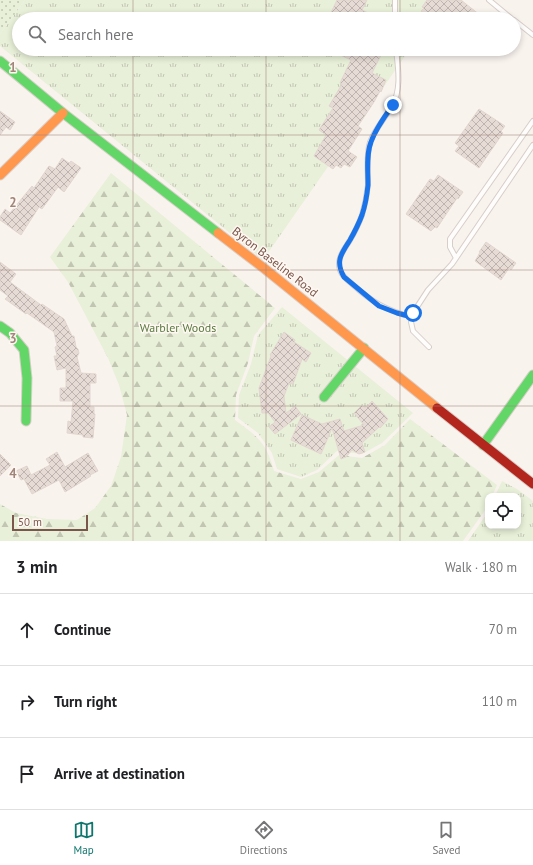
<!DOCTYPE html>
<meta charset="utf-8">
<style>
:root{--surface:#fff;--page:#f6f6f6;--text:#202124;--muted:#757577;--line:#e0e0e0;--accent:#0f766e}
body{margin:0;font-family:"PT Sans",sans-serif;background:var(--page);color:var(--text)}
.controls{position:absolute;right:12px;bottom:12px;display:grid;overflow:hidden;border-radius:8px;box-shadow:0 2px 6px #0003}
.controls button{width:36px;height:36px;display:grid;place-items:center;padding:0;border:0;border-bottom:1px solid var(--line);background:var(--surface);color:var(--text);font:20px sans-serif}
.scale{position:absolute;left:12px;bottom:10px;width:76px;box-sizing:border-box;padding-left:4px;border:2px solid #7b564b;border-top:0;font-size:11px;line-height:14px;white-space:nowrap;color:#7b564b;-webkit-text-stroke:3px #fff8f2;paint-order:stroke}
.stop{position:absolute;width:12px;height:12px;margin:-9px;border:3px solid #1a73e8;border-radius:50%;background:#fff}
.stop.end{background:#1a73e8;border-color:#fff;box-shadow:0 1px 4px #0008}
.list{margin:0;padding:0;list-style:none}
h2{display:flex;justify-content:space-between;align-items:center;height:52px;margin:0;padding:0 16px;font-size:17px}
h2 small{font-size:13px;font-weight:400;color:var(--muted)}
.list li{display:grid;grid-template-columns:26px 1fr auto;gap:12px;align-items:center;box-sizing:border-box;height:72px;padding:0 16px;border-top:1px solid var(--line)}
.list b{display:block;font-size:15px;white-space:nowrap}
.list em{font-size:13px;font-style:normal;color:var(--muted)}
.icon{flex:none;width:22px;height:22px;fill:none;stroke:currentColor;stroke-width:2;stroke-linecap:round;stroke-linejoin:round}
.map{position:relative;flex:none;width:533px;height:541px;overflow:hidden}
.search{position:absolute;background:var(--surface);box-shadow:0 2px 6px #0003;left:12px;right:12px;top:12px;height:44px;display:flex;align-items:center;gap:10px;box-sizing:border-box;padding:0 14px;border-radius:22px;color:var(--muted);font-size:15px}
.sheet{height:268px;background:var(--surface)}
nav{display:flex;justify-content:space-around;align-items:center;box-sizing:border-box;height:56px;border-top:1px solid var(--line);background:var(--surface);font-size:11px;color:var(--muted)}
nav a{display:grid;justify-items:center;gap:2px}
nav .on{color:var(--accent)}
.map>svg:first-child{display:block}
.grass{fill:url(#grass-tufts)}
.forest{fill:url(#forest-firs)}
.park{fill:url(#park-dots)}
.building{fill:url(#building-cross-hatch);stroke:#e3d6d0}
.lines{fill:none;stroke-linecap:round;stroke-linejoin:round}
.lane-casing{stroke:#d7cec9;stroke-width:6}
.fast-casing{stroke:#d9cfca;stroke-width:11}
.slow-casing{stroke:#d9cfca;stroke-width:11}
.jam-casing{stroke:#d9cfca;stroke-width:11}
.lane{stroke:#fefdfc;stroke-width:4}
.fast{stroke:#63d668;stroke-width:9}
.slow{stroke:#ff974d;stroke-width:9}
.jam{stroke:#b3261e;stroke-width:9}
.route{stroke:#1a73e8;stroke-width:5}
.grid{fill:none;stroke:#a0857b;stroke-width:1;stroke-opacity:0.55}
.labels{text-anchor:middle;stroke-width:3;stroke-linejoin:round;paint-order:stroke}
.street-label{font-size:12px;fill:#7b564b;stroke:#fff8f2}
.park-label{font-size:12px;fill:#587a3f;stroke:#fff8f2}
.grid-label{font-size:13px;text-anchor:middle;font-weight:bold;fill:#a0857b;stroke:#fff8f2;stroke-width:3;stroke-linejoin:round;paint-order:stroke}
</style>
<div class="map">
<svg width="533" height="541" viewBox="0 0 533 541">
<defs>
<pattern id="grass-tufts" width="24" height="20" patternUnits="userSpaceOnUse"><rect width="24" height="20" fill="#e8f0d9"/><path d="M3 7l-1-3M5 7V3M7 7l1-3M15 17l-1-3M17 17v-4M19 17l1-3" fill="none" stroke="#c1c5b2"/></pattern>
<pattern id="forest-firs" width="22" height="20" patternUnits="userSpaceOnUse"><rect width="22" height="20" fill="#e8f0d9"/><path d="M5 1l3.5 6h-7zM16 11l3.5 6h-7z" fill="#c1c5b2"/></pattern>
<pattern id="park-dots" width="8" height="8" patternUnits="userSpaceOnUse"><rect width="8" height="8" fill="#e8f0d9"/><path d="M2 2h.1M6 6h.1" fill="none" stroke="#c1c5b2" stroke-width="1.8" stroke-linecap="round"/></pattern>
<pattern id="building-cross-hatch" width="8" height="8" patternUnits="userSpaceOnUse"><rect width="8" height="8" fill="#e6dbd5"/><path d="M0 0l8 8M0 8l8-8" fill="none" stroke="#bfb4af"/></pattern>
</defs>
<rect width="100%" height="100%" fill="#f9f3ee"/>
<path class="grass" d="M25 0H444L431 19H19V49H410L263 260 0 46V34Z
M282 307 413 413 382 443 362 454 337 451 317 470 301 477 277 469 272 453 258 433 238 418 239 395 251 364 258 335Z
M502 481 517 489 533 501V541H468L488 512V526H518V496H495Z"/>
<path class="forest" d="M111 173 275 308 254 336 248 363 236 395 235 420C257 436 267 443 274 471L301 479 319 472 339 455 362 458 385 445 410 419 497 485 492 496H488V505L486 509 463 541H0V504L16 513 47 519 77 520 95 508 111 486 121 457 127 415 119 385 108 358 68 282 50 257Z"/>
<path class="park" d="M0 0H25L0 34Z"/>
<path class="building" d="M337 0H367L362 10 380 19H328Z
M427 0H461L485 19H431L421 11 424 8 422 7Z
M328 49H384L372 73 386 80 381 92 380 91 374 102 358 126 362 129 348 151 357 157 350 167 344 164 341 168 336 165 333 169 314 156 326 135 319 130 333 108 329 106 342 84 340 83 351 60Z
M479 109 505 126 501 131 503 133 479 168 455 151 459 146 455 143Z
M0 111 15 122 10 130 6 127 0 135Z
M62 158 69 163 71 161 81 168 64 192 58 187 42 209 39 207 21 235 0 220V217L5 209 10 213 32 186 34 188 49 166 55 169Z
M438 175 463 192 458 199 457 198 437 228 435 227 431 231 406 214 430 179 434 181Z
M486 242 516 263 511 270 509 268 501 280 475 261 478 256 480 252H479Z
M0 262 16 274 10 282 41 305 42 304 64 319 72 336H74L76 347 78 349 79 353 77 357 81 373 96 374V383H90V407H94V414H95L93 438 83 437V435L67 433 68 421 71 422 73 401H60V388H66V368L57 370 54 356H57L55 347 57 346 54 332 27 313 26 314 5 299 8 296 0 290Z
M284 332 295 340 294 342 311 353 306 362 302 359 293 384 289 383 284 396 286 413 295 406 301 414 275 434 269 427 275 422 268 413H262L259 388 271 356 270 355Z
M372 401 388 419 380 428 379 427 362 443 365 452 359 454 352 450 346 457 341 459 332 428 321 454 291 440 302 415 322 424 340 419 344 431 364 425 354 413 362 405 365 408Z
M57 452 65 467 88 453 98 471 90 475 91 476 65 492 59 480 32 494 24 479 21 480 16 471 27 466 31 475 50 465 46 459Z
M0 454 11 465 0 476Z"/>
<g class="lines">
<defs>
<path id="lane" d="M395 0V19
M489 0 512 19
M514 20 533 35
M396 49C398 68 402 88 392 106 385 118 375 129 370 142 366 155 368 171 368 185 367 194 365 205 362 215 359 223 355 232 350 240 345 249 336 258 340 270 342 276 347 280 352 284 372 302 385 310 412 317
M456 258 450 247V239L533 121
M429 347 413 331 411 322 413 313 428 290 452 264 533 145"/>
<path id="fast" d="M0 61 63 113 218 233
M0 326 10 333 24 350 27 378 26 421
M324 397 364 348
M483 445 533 375"/>
<path id="slow" d="M0 175 63 113
M218 233 265 269 437 408"/>
<path id="jam" d="M437 408 533 484"/>
</defs>
<use href="#lane" class="lane-casing"/>
<use href="#fast" class="fast-casing"/>
<use href="#slow" class="slow-casing"/>
<use href="#jam" class="jam-casing"/>
<use href="#lane" class="lane"/>
<use href="#fast" class="fast"/>
<use href="#slow" class="slow"/>
<use href="#jam" class="jam"/>
</g>
<g class="lines">
<path class="route" d="M393 105C385 116 376 128 371 142 366 155 368 171 368 185 367 195 365 206 362 215 359 223 354 233 350 240 341 254 335 261 344 277L379 306 397 313 412 317 413 313"/>
</g>
<path class="grid" d="M133 0V19M266 0V19M400 0V19M133 49V541M266 49V541M400 49V541M0 135H533M0 270H533M0 406H533"/>
<g class="labels">
<g class="street-label">
<text transform="translate(275 262) rotate(38)" y="4">Byron Baseline Road</text>
</g>
<g class="park-label">
<text x="178" y="332">Warbler Woods</text>
</g>
</g>
<g class="grid-label">
<text x="13" y="72">1</text>
<text x="13" y="207">2</text>
<text x="13" y="343">3</text>
<text x="13" y="478">4</text>
</g>
</svg>
<div class="controls">
<button><svg class="icon" aria-label="locate" viewBox="0 0 24 24"><circle cx="12" cy="12" r="6"/><path d="M12 2v4M12 18v4M2 12h4M18 12h4"/></svg></button>
</div>
<div class="scale">50 m</div>
<div class="stop" style="left:413px;top:313px"></div>
<div class="stop end" style="left:393px;top:105px"></div>
<div class="search"><svg class="icon" aria-label="search" viewBox="0 0 24 24"><circle cx="10" cy="10" r="6"/><path d="M15 15l6 6"/></svg>Search here</div>
</div>
<section class="sheet">
<h2>3 min<small>Walk · 180 m</small></h2>
<ul class="list">
<li><svg class="icon" aria-label="ahead" viewBox="0 0 24 24"><path d="M12 20V5M6 11l6-6 6 6"/></svg><div><b>Continue</b></div><em>70 m</em></li>
<li><svg class="icon" aria-label="right" viewBox="0 0 24 24"><path d="M7 20v-9h11M14 6l5 5-5 5"/></svg><div><b>Turn right</b></div><em>110 m</em></li>
<li><svg class="icon" aria-label="arrive" viewBox="0 0 24 24"><path d="M6 21V4h12l-3 4 3 4H6"/></svg><div><b>Arrive at destination</b></div></li>
</ul>
</section>
<nav>
<a class="on"><svg class="icon" aria-label="map" viewBox="0 0 24 24"><path d="M3 6l6-2 6 2 6-2v14l-6 2-6-2-6 2zM9 4v14M15 6v14"/></svg>Map</a>
<a><svg class="icon" aria-label="directions" viewBox="0 0 24 24"><path d="M12 3l9 9-9 9-9-9zM9 14v-3h6M13 9l2 2-2 2"/></svg>Directions</a>
<a><svg class="icon" aria-label="saved" viewBox="0 0 24 24"><path d="M7 4h10v16l-5-4-5 4z"/></svg>Saved</a>
</nav>
